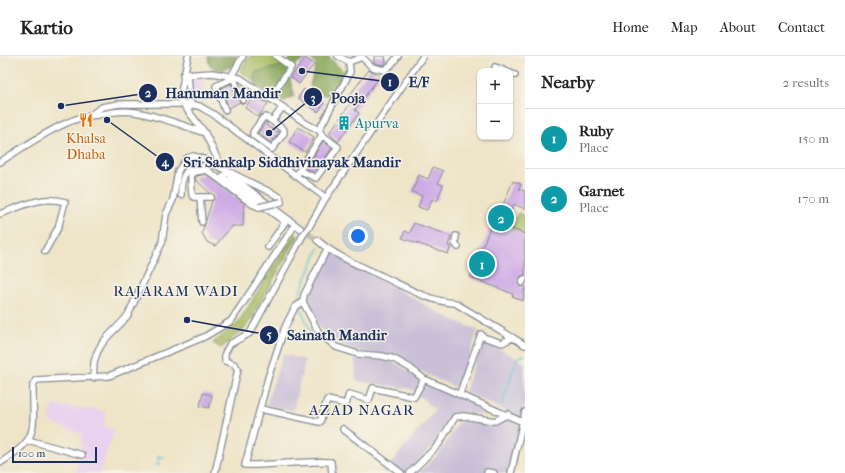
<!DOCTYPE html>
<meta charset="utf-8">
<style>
:root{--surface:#fff;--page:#f6f6f6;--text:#222;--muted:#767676;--line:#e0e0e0;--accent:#d1495b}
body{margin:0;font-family:"IM FELL French Canon",serif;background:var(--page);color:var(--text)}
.controls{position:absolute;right:12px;top:12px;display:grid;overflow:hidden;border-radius:8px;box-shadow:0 1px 3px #0004}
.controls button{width:36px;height:36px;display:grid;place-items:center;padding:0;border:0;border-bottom:1px solid var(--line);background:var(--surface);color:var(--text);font:20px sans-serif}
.scale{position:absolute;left:12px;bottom:10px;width:85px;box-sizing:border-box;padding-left:4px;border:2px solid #1b2f5e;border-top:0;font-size:11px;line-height:14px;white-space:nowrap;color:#1b2f5e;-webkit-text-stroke:3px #f7f3e8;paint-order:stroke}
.you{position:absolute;left:358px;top:180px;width:14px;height:14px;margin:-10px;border:3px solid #fff;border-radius:50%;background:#1a73e8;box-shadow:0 0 0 6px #1a73e833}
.badge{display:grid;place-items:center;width:26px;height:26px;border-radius:50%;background:var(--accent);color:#fff;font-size:13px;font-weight:700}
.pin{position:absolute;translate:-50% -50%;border:2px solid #fff;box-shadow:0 1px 4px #0006}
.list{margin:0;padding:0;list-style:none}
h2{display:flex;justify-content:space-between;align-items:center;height:52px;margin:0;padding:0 16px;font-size:17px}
h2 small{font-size:13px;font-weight:400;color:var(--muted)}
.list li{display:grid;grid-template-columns:26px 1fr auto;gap:12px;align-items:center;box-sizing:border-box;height:60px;padding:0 16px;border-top:1px solid var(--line)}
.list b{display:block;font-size:15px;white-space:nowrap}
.list p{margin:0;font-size:13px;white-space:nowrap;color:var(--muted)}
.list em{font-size:13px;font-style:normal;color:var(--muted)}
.map{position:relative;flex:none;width:525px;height:417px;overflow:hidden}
header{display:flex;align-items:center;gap:24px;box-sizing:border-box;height:56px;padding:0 20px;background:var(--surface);border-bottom:1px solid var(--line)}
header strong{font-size:19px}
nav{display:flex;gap:22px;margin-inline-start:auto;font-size:14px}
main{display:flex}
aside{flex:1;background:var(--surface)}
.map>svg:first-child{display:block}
.built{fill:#e8d2ee}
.industrial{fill:#c9bfd7}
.green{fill:#a7bc61;stroke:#617660}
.forest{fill:#85a457;stroke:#506a5a}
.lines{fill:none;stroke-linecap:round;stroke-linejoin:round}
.stream{stroke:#57c4cf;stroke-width:1.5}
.building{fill:#cda9e6}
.minor-tunnel{stroke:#c4c0b2;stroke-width:5.5;stroke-dasharray:5.5 3;stroke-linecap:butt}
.minor-casing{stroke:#848a92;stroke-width:8}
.minor{stroke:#fff;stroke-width:5.5}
.minor-bridge-casing{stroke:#848a92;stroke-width:8;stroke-linecap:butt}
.minor-bridge{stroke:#fff;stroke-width:5.5}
.labels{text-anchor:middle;stroke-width:3;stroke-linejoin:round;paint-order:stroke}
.culture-label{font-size:14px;fill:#0d838f;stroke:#f7f3e8;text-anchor:start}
.food-label{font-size:14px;fill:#c56008;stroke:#f7f3e8}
.neighbourhood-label{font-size:15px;letter-spacing:1px;fill:#1b2f5e;stroke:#f7f3e8}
.leader{fill:none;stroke:#1b2f5e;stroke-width:1.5}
.callout-dot{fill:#1b2f5e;stroke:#f7f3e8;stroke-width:1.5}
.mark-label{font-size:12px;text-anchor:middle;font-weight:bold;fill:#fff}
.callout-label{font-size:15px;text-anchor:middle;font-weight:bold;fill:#1b2f5e;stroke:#f7f3e8;stroke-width:3;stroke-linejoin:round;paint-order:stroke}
</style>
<header>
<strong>Kartio</strong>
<nav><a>Home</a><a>Map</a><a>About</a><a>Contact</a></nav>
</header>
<main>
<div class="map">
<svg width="525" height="417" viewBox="0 0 525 417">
<rect width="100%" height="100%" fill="#f7f3e8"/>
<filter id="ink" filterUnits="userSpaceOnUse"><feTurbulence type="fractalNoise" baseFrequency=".025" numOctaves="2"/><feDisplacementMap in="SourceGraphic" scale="8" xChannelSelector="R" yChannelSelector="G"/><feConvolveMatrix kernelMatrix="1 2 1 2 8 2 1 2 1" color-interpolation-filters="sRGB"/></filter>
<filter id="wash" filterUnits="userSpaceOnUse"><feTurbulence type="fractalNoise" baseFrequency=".012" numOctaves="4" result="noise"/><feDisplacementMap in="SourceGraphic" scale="16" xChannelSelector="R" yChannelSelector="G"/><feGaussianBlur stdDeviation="0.9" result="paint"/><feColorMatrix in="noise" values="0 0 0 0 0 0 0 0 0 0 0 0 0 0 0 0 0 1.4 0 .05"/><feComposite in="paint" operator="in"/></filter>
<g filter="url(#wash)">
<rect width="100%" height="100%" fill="#eee4c7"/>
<path class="built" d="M191 21 203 23 205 50 193 40Z
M53 349 106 355 104 370 114 374 100 417H76L82 378 49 366Z"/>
<path class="industrial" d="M331 196 448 262 478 274 459 333 430 320 399 302 358 295 342 289 328 280 320 271 310 252 309 237 323 206Z
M482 284 525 307V349L521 362 465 336Z
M283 298 305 304 293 355 266 349Z
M355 302 384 304 398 308 431 330 499 357 492 360 466 356 453 359 436 387 406 417H383L435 354 411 333 356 325Z
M508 362 520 369 510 417H419L440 397 458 367 467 365 496 369Z"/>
<path class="green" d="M250 0H272L288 12 271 37 240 15Z
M518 157 525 160V178L511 173Z
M294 178 298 180 249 266 243 274 221 292 213 287 238 267Z"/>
<path class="forest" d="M208 0H237V1C236 13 227 12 216 14L209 8Z
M292 0H328L344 16 345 23 331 39H324L313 35 310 29 316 9 311 2C302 2 289 11 290 22 290 28 294 33 294 40L283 46 256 30 254 21 256 16C268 13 287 12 292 0Z"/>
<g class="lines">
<path class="stream" d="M298 247 297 243 319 192
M300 251 313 281
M502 348 517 302 525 299
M155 409H159L158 400 164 401"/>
</g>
<g id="blocks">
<path class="building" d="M374 0H385L386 7 383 9 374 7Z
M305 2 314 8 299 28 291 21Z
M369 14 380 20 355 54 359 57 338 86 329 77 350 48 345 45Z
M231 28 240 46 229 52 221 32Z
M304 33 324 47 318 56 298 42Z
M254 39 268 48 258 61 245 52Z
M266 66 268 67 266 69 277 76 278 75 279 76 271 87 258 77Z
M298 71 314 81 305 96 289 86Z
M323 85 332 92 315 117 306 113Z
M433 111 443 115 438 127 443 129 437 145 432 143 427 154 418 151 422 140 412 136 419 119 428 123Z
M206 118 244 147 243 170H232L215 190 207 186 202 177 212 145 215 141 213 138 210 137 195 123 197 120Z
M513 125 521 128 519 133 525 135V153L514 148 504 170 525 178V219L521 220 518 227 520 231 525 230 523 245 512 240 513 238 470 221 500 148 503 149Z
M414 167 451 180 448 190 451 191 448 198 402 182 405 175 410 177Z
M203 337 212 339 209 352 200 350Z"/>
</g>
</g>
<g filter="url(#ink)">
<use href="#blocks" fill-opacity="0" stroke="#848a92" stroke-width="1"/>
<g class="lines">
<path class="minor-tunnel" d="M302 173 317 184"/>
<defs>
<path id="minor" d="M188 0 180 42 182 47 205 77 217 102 231 120 301 173
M243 0 232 19 243 44
M362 1 372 11 384 14 391 9 398 0
M349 6 362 1
M495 11 505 15
M188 17 190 51
M510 17 515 19
M183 19 212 17 240 22 307 68 319 74 322 79 296 120
M270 42 291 11 276 0
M225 54 216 30 233 22
M89 60 102 51 119 48H189L199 50 213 58 322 139 325 143
M272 65 284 74V77L272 93 253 79V76L263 62 266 61 272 65 283 51
M319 74 350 16 349 6 338 0
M0 106C22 92 64 63 89 60 92 59 95 60 98 59 110 56 122 54 135 56 159 60 182 69 205 77
M227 115 223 121 285 166 268 191
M303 116 316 122 338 91 322 79
M181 139C181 119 186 107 207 111
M200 141 202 166
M211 141H194L192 139 191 119 195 116 207 114 252 148 259 151
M0 158C22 150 42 139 65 146L58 172 45 195
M309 171 325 143 423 0
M456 180 455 187 458 191
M317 184C336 201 361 210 384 221 407 232 429 245 455 247L525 289
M327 193 304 239 303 246 319 277 336 291 358 298 382 300 394 303 410 312 424 323 525 367
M522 227 524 223
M303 246 295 251 285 271 268 322 245 409C274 410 303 404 331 406L332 417
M93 322C94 316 93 309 95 303 100 283 117 274 128 259L158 195 162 187 166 158 173 144 178 115 187 102 194 100 203 103 280 141 281 146
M460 337 481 278 483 281 502 287 512 282
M261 353 320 366 327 344 346 348 349 338 369 344 373 332 414 341 424 323
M343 373 401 417
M28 384 82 399
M0 407C42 381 32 373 33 329L36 324 109 320 204 281 231 265 295 169
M487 416 494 417
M215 417 238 313 234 308 225 305V297L230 288 250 277 303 179
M410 417 439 388 455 361 464 360 495 365 508 358
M511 417 525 356"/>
</defs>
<use href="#minor" class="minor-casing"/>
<use href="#minor" class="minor"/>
<defs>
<path id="minor-bridge" d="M259 151 281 146
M303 179 309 171"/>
</defs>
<use href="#minor-bridge" class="minor-bridge-casing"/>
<use href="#minor-bridge" class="minor-bridge"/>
</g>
</g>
<defs>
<symbol id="restaurant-bare" viewBox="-9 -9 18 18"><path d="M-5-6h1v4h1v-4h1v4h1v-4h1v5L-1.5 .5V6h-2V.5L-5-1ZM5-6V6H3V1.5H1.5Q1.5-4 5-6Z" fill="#e8710a" stroke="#f7f3e8" stroke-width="2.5" paint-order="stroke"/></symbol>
<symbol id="building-bare" viewBox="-9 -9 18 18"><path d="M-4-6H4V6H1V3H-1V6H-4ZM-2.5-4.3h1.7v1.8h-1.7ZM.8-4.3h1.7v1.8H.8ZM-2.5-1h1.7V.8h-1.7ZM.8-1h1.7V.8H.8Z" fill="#0f9aa8" stroke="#f7f3e8" stroke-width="2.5" paint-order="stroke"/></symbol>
</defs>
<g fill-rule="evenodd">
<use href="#restaurant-bare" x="76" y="54" width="20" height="20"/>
<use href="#building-bare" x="334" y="57" width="20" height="20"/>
</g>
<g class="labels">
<g class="culture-label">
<text x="355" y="72">Apurva</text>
</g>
<g class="food-label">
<text x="86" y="87">Khalsa<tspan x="86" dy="16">Dhaba</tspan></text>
</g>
<g class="neighbourhood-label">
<text x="176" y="240">RAJARAM WADI</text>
<text x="362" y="359">AZAD NAGAR</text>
</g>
</g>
<path class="leader" d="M302 15L390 26M61 50L148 37M269 77L313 41M107 64L165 106M187 264L269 279"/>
<g class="callout-dot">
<circle cx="302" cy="15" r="4"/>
<circle cx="61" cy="50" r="4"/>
<circle cx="269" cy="77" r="4"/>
<circle cx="107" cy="64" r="4"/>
<circle cx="187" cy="264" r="4"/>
<circle cx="390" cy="26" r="10"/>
<circle cx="148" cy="37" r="10"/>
<circle cx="313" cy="41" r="10"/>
<circle cx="165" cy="106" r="10"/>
<circle cx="269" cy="279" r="10"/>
</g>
<g class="mark-label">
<text x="390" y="30">1</text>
<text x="148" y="41">2</text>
<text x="313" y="46">3</text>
<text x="165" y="110">4</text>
<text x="269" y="283">5</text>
</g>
<g class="callout-label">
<text x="419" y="31">E/F</text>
<text x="223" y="42">Hanuman Mandir</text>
<text x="348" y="47">Pooja</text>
<text x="292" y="111">Sri Sankalp Siddhivinayak Mandir</text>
<text x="337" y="284">Sainath Mandir</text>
</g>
</svg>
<div class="controls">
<button>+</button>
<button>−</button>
</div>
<div class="scale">100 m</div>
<div class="you"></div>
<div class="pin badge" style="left:482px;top:208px;background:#0f9aa8">1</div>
<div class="pin badge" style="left:501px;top:162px;background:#0f9aa8">2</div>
</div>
<aside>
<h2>Nearby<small>2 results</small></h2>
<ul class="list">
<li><span class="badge" style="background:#0f9aa8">1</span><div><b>Ruby</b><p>Place</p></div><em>150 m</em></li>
<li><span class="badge" style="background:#0f9aa8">2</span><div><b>Garnet</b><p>Place</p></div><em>170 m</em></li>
</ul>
</aside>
</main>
